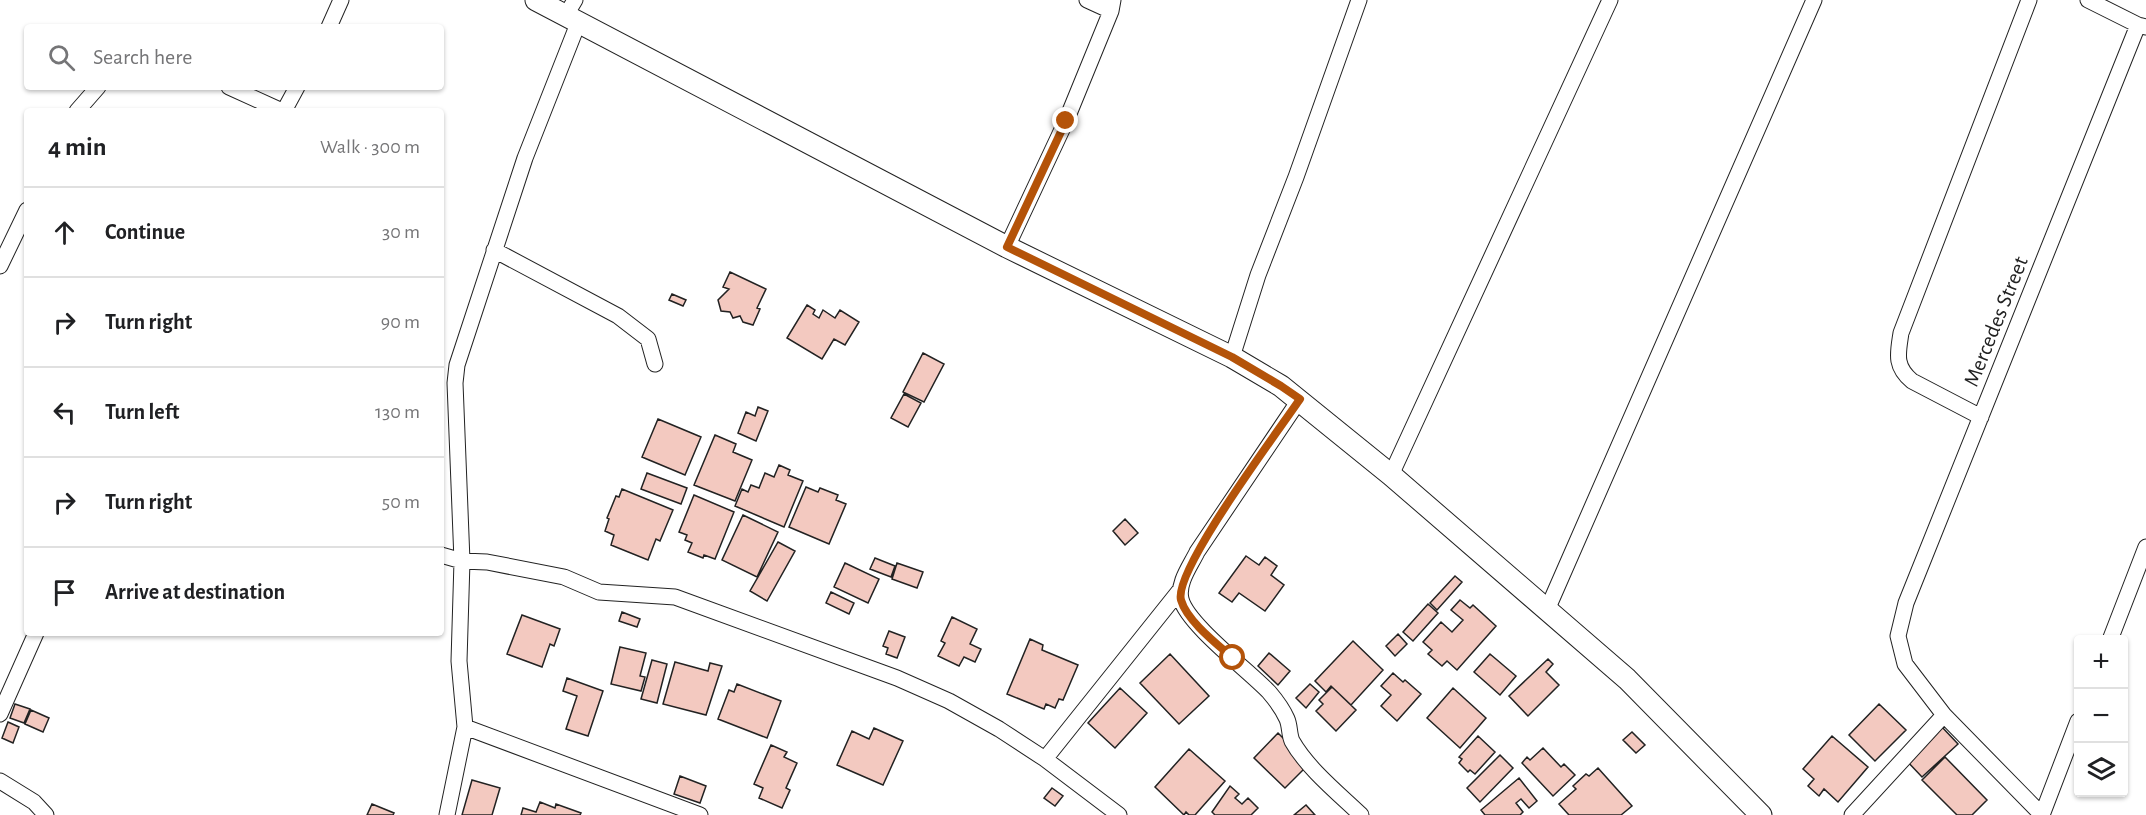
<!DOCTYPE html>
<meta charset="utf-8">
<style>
:root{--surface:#fff;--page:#f6f6f6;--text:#202124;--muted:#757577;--line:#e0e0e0}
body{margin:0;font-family:"Alegreya Sans",sans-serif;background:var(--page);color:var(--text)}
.controls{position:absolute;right:18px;bottom:18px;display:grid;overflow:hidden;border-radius:6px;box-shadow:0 2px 4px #0004}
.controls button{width:54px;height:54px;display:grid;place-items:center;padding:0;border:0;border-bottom:2px solid var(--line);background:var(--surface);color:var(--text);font:30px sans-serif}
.stop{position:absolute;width:18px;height:18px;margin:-14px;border:4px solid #b45309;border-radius:50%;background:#fff}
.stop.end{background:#b45309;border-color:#fff;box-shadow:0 2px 6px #0008}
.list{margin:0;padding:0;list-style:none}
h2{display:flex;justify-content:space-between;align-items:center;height:78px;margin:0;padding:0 24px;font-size:26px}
h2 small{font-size:20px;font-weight:400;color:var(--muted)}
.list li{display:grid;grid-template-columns:39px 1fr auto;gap:18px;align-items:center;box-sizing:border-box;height:90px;padding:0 24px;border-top:2px solid var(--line)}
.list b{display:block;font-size:22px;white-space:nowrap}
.list em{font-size:20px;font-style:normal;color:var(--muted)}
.icon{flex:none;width:33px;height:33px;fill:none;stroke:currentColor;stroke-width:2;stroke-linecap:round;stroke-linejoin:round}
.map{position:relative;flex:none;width:2146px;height:815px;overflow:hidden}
.search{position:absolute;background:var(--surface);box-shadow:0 2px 4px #0004;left:24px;top:24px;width:420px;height:66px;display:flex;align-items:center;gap:15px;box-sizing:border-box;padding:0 21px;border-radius:6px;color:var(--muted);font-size:22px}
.panel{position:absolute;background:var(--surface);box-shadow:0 2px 4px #0004;left:24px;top:108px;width:420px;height:528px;border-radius:6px}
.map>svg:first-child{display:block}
.building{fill:#f3c9c0;stroke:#222;stroke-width:1.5}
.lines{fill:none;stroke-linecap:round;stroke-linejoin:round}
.street-casing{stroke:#222;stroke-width:17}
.secondary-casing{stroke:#222;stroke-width:23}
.street{stroke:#fff;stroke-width:15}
.secondary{stroke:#fff;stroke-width:21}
.route{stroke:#b45309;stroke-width:8}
.labels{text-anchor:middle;stroke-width:4.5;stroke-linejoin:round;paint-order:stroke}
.street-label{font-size:22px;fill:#222;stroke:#fff}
</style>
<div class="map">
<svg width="2146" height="815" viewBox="0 0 2146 815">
<rect width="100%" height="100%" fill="#fff"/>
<path class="building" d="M730 272 766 289 757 308 760 309 753 325 743 322 740 316 733 318 730 312 721 311 718 300 729 289 723 287Z
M672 294 686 300 683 306 669 300Z
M807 305 815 310 813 314 819 318 823 310 835 318 840 310 859 322 845 345 834 339 822 359 787 338Z
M923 353 944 364 924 402 903 392Z
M904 394 921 403 908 427 891 418Z
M758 407 768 411 756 441 738 433 746 412 755 416Z
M658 419 701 437 685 475 642 457Z
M715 435 736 444 733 452 752 460 735 501 694 485Z
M779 465 790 470 788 475 803 481 784 527 735 506 742 489 748 492 751 485 759 488 765 473 774 477Z
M647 473 687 488 681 504 641 489Z
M806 487 818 492 820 488 838 495 836 500 846 504 829 544 789 527Z
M622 489 673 510 660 541 656 539 648 560 611 545 614 535 605 531 609 519 607 518 616 496 619 497Z
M694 495 734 512 715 559 704 555 703 558 688 552 692 543 685 540 687 535 679 532Z
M743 515 778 532 757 577 722 560Z
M1125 519 1138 533 1125 545 1113 531Z
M778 542 795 551 767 601 750 591Z
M1246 556 1259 565 1265 557 1277 566 1271 575 1284 585 1265 611 1239 593 1232 602 1219 593Z
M875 558 895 566 891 577 870 569Z
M845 563 879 579 868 603 834 587Z
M897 563 923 572 917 588 892 579Z
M1455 576 1462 582 1437 610 1430 603Z
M831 592 854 603 849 614 826 603Z
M1460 600 1470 608 1473 605 1496 626 1457 670 1447 661 1442 666 1428 654 1432 650 1423 642 1441 622 1452 632 1463 620 1451 610Z
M1428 604 1438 613 1413 641 1403 632Z
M622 612 640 619 637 627 619 621Z
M522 615 560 629 554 646 550 644 542 667 507 654Z
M952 617 977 629 970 644 981 649 975 662 964 657 959 666 938 656 945 643 941 641Z
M889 631 905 637 897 658 886 654 888 648 883 646Z
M1398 634 1407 644 1395 656 1386 646Z
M1030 639 1043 645 1042 650 1078 665 1063 700 1059 699 1055 708 1046 704 1044 709 1007 694Z
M1353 641 1383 670 1351 705 1331 686 1326 692 1315 681Z
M620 647 646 653 640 676 645 677 641 691 611 684Z
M1269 653 1290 671 1278 685 1258 666Z
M1170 654 1209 696 1179 724 1140 683Z
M1490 654 1516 676 1500 695 1474 672Z
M1548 659 1553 664 1546 672 1559 685 1528 716 1509 696Z
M652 660 667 664 657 703 641 699Z
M675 662 708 671 710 663 722 666 706 715 663 704Z
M1393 673 1403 682 1405 680 1421 694 1397 721 1381 706 1391 695 1381 686Z
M567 678 603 691 588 736 566 729 577 696 563 691Z
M737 684 781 701 767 738 718 719 729 690 734 692Z
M1310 684 1319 692 1306 708 1296 698Z
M1332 687 1356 710 1336 731 1316 711 1323 704 1319 700Z
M1120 688 1147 713 1115 748 1088 723Z
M1453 688 1486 718 1460 748 1427 718Z
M15 704 30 709 24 723 10 718Z
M1879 704 1906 730 1875 761 1849 735Z
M31 710 49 718 43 732 25 724Z
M8 722 19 727 13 743 2 738Z
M1941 726 1958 744 1922 777 1905 759Z
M874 728 903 741 883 785 837 765 852 731 869 739Z
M1632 732 1645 745 1636 753 1623 740Z
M1278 733 1296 751 1307 766 1285 788 1254 758Z
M1478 736 1495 752 1475 774 1470 770 1468 772 1459 763 1462 759 1459 757Z
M1832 736 1868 767 1838 802 1824 789 1819 796 1808 786 1814 779 1803 769Z
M771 745 787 752 784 757 797 763 786 788 790 790 782 808 759 798 763 788 754 784Z
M1543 748 1561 767 1564 764 1575 775 1553 796 1522 763 1527 757 1530 760Z
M1189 749 1225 781 1195 815H1189L1186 812 1184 815 1155 787Z
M1500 755 1513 768 1480 802 1467 788Z
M1945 757 1987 800 1972 815H1957L1922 780Z
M1598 768 1632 806 1621 815H1569L1559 804 1576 789 1573 786 1586 774 1589 776Z
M680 776 706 786 700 803 674 794Z
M1519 778 1537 801 1529 808 1521 799 1516 803 1523 812 1520 815H1485L1481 810Z
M472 780 500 788 492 815H462Z
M1230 786 1239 794 1235 798 1242 804 1248 798 1258 808 1251 815H1215L1212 812Z
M1052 788 1063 796 1055 806 1044 798Z
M540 802 555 808 556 804 581 813 580 815H521L523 808 536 812Z
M372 804 394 813 393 815H367Z
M1306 805 1315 815H1294Z"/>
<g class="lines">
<defs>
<path id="street" d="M1087 0 1111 11
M2088 0 2138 25 2146 27
M566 15 575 0
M329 27 341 0
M229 87 282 111
M77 111 98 87
M284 111 297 87
M1007 247 1066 121 1111 11 1113 0
M494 250 618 316 648 339 655 364
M0 266 27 210
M1232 357 1258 275 1296 177 1359 0
M1300 399 1197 552C1191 565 1177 583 1181 599 1187 624 1249 671 1269 692 1275 699 1283 710 1287 719 1290 726 1289 734 1292 741 1307 768 1339 794 1361 815
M1981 417 1912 381C1894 366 1898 353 1901 333L2029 0
M1391 475 1610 0
M441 555 462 561 487 562 564 577 599 592 675 597 897 678 949 701 999 729 1045 759 1119 815
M1547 610 1814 0
M2110 640 2146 547
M0 714 36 633
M465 727 700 815
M1045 759 1180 590
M0 781 34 802 46 815
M447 815 465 727 459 661 462 561 455 383 457 365 525 158 579 21
M1852 815 1944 715
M2042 815 1944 715 1905 664 1898 636 1906 603 2138 25
M2042 815 2078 721"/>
<path id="secondary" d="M536 0 1007 247 1232 357 1281 386 1391 475 1627 679 1761 815"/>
</defs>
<use href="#street" class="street-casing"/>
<use href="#secondary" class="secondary-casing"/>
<use href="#street" class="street"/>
<use href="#secondary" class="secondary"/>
</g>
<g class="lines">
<path class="route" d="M1066 121 1007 247 1232 357 1281 386 1300 399C1279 430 1173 571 1181 600 1187 621 1217 644 1233 658"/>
</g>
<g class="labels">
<g class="street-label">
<text transform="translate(1995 321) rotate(-68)" y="8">Mercedes Street</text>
</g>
</g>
</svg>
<div class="controls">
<button>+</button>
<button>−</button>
<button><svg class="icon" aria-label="layers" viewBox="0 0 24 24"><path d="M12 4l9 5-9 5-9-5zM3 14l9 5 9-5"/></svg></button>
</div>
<div class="stop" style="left:1233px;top:658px"></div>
<div class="stop end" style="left:1066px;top:121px"></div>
<div class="search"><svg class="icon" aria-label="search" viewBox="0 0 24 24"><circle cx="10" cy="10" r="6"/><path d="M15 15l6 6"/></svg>Search here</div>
<section class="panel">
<h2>4 min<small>Walk · 300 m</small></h2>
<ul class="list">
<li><svg class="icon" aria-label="ahead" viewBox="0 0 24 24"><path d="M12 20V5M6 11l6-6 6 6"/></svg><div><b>Continue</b></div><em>30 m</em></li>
<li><svg class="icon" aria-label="right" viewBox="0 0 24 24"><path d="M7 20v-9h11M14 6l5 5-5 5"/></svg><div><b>Turn right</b></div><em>90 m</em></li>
<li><svg class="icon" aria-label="left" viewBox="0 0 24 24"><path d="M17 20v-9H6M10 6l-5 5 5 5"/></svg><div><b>Turn left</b></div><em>130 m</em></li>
<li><svg class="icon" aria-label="right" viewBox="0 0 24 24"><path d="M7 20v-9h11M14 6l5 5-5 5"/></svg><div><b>Turn right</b></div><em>50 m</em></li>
<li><svg class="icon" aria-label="arrive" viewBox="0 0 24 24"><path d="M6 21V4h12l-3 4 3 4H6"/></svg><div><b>Arrive at destination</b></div></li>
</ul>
</section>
</div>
